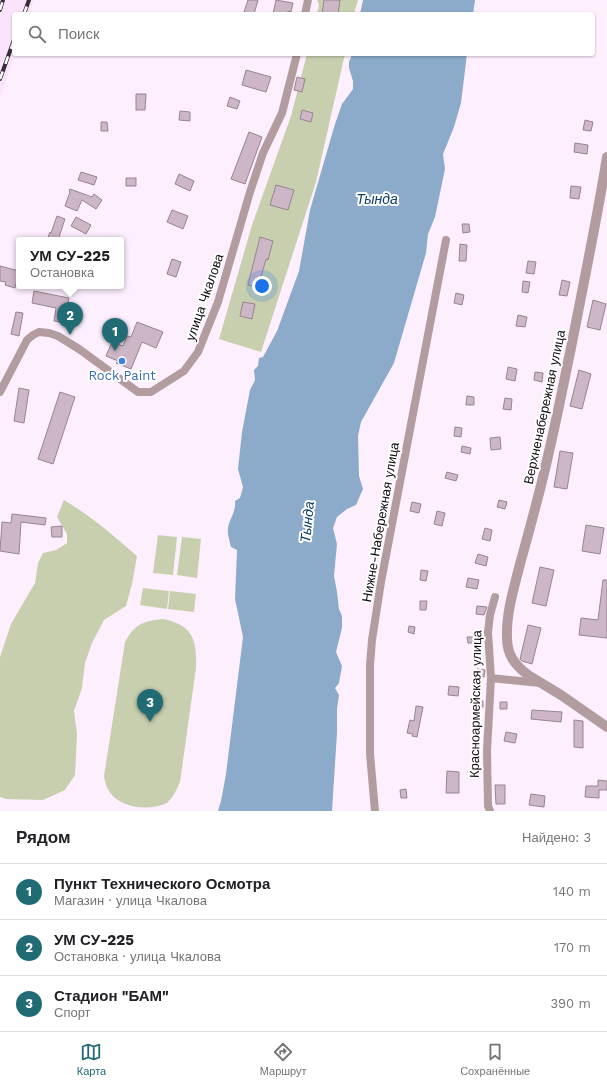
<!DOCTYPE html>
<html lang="ru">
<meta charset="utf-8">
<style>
:root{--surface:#fff;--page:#f2f2f2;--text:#202124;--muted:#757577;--line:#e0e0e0;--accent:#216b75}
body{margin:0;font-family:"Work Sans",sans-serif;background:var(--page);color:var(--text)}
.you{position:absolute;left:262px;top:286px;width:14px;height:14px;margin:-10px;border:3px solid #fff;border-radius:50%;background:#1a73e8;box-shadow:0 0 0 6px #1a73e833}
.badge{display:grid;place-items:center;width:26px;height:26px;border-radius:50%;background:var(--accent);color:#fff;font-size:13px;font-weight:700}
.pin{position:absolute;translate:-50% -33px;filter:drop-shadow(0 1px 2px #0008)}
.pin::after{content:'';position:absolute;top:21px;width:14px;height:12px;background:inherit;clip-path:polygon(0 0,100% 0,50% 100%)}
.popup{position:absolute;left:16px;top:237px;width:108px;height:52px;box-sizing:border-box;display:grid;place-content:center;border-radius:4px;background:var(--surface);filter:drop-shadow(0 1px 3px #0005);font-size:13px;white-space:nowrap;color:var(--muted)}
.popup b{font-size:15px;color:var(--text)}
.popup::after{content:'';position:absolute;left:50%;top:100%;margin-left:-8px;border:8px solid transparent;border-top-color:var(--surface)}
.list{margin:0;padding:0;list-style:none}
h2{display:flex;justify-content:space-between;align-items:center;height:52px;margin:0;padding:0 16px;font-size:17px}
h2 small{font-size:13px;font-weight:400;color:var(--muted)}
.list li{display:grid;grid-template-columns:26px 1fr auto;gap:12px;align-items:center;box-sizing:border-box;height:56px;padding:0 16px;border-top:1px solid var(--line)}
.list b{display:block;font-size:15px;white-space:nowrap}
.list p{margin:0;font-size:13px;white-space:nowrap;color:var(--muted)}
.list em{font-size:13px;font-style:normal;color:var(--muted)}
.icon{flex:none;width:22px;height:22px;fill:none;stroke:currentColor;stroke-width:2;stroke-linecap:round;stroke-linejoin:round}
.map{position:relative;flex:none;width:607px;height:811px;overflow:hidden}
.search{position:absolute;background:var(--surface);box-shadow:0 1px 3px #0004;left:12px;right:12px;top:12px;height:44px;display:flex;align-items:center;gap:10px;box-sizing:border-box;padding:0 14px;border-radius:4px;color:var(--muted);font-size:15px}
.sheet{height:220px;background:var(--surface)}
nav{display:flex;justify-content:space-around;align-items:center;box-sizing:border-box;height:56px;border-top:1px solid var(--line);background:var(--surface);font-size:11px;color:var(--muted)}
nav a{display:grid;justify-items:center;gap:2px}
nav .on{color:var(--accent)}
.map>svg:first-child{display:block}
.built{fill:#fbe3fb}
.green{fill:#c8cfaf}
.water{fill:#8cabca}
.building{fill:#cdb7c6;stroke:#988391}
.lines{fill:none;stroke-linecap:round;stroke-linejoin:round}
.minor{stroke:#b29c9f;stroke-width:8}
.tertiary{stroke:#b29c9f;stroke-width:10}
.rail-casing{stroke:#362f37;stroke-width:4}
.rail{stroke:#fff;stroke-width:2.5;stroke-dasharray:8;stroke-linecap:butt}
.shop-dot{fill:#3f7fe0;stroke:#fff;stroke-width:1.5}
.labels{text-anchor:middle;stroke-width:4;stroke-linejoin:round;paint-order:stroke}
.street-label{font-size:13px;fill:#0f090f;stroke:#fff}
.shop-label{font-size:13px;fill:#366cbe;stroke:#fff}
.water-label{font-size:14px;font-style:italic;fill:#0b3e66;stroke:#fff}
</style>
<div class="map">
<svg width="607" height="811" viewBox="0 0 607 811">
<rect width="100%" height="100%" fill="#fdeffe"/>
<path class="built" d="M0 0H34L29 14H14V54H15L0 98Z"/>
<path class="green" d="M317 0H358L354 14H317L319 5Z
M307 54H345L316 182 261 352 219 339 252 225 291 116Z
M64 500C91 516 114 536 137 556L132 584 126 606 104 620 92 643 85 663 82 688 74 711 77 734 75 775 65 790 43 800 6 799 0 797V657L11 624 35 583 38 563 43 553 56 550 67 543V534L57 517Z
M158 535 177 537 173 575 153 573Z
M182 537 201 539 197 578 177 575Z
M143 588 169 591 167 609 140 605Z
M170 591 196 594 194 612 168 609Z
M163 619C193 625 197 640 196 668L180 782C177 789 173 797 167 803 150 811 120 809 109 791 106 787 105 781 104 776L125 642C135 624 143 621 163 619Z"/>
<path class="water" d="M363 0H475L473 14H360Z
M352 54H467L461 103 454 127 443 154 445 169 435 217 428 234 426 253 394 363 361 422 358 436 359 476 363 489 356 505 347 509 337 517 333 528 337 544 334 576 337 592 339 609 342 616V628L336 652 342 666 339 683 335 688 339 695 337 709V733L332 811H218L221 801 226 774 243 637 235 599 237 550 231 547C230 541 227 535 228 528 230 517 236 513 235 501L240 498 243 487 238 469 242 432 250 390 255 380 254 370 258 366 259 358 263 357 277 331 299 271 310 210 335 124 342 104 353 89V81L349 68V62Z"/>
<path class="building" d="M248 0H258L254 14 244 12Z
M276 0 293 3 291 12 288 11 287 14H273Z
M324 0H340L338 14H322Z
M246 70 271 77 266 92 242 85Z
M297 77 305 79 302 92 294 90Z
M136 94H146L145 110H136Z
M230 97 240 101 237 109 227 106Z
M302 110 313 113 311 122 300 119Z
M180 111 190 112V121L179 120Z
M585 120 593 122 591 131 583 130Z
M101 122H107L108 131H101Z
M249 132 262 137 245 184 231 179Z
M575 143 588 145 587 154 574 152Z
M81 172 97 177 94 185 78 180Z
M179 174 194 181 190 191 175 184Z
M126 178H136V186H126Z
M276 185 294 190 288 210 270 205Z
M571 186 581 187 579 199 570 198Z
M70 189 92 197 94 194 102 200 96 209 82 200 77 211 65 206 70 192 69 191Z
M172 210 188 216 183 229 167 222Z
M57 216 65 219 58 240H47L50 232 51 233Z
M76 217 91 225 86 234 71 226Z
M462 224H469L470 232 463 233Z
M260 237 273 241 268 260 266 259 258 287 248 285Z
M460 244 467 245 466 261H459Z
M172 259 181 262 176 277 167 274Z
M528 261 536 262 534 274 526 273Z
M0 266 19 271 15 288 5 285 6 282 0 281Z
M562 280 570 282 567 296 559 295Z
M523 281 530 282 528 293 522 292Z
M34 291 69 298 64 323 54 321 56 308 32 303Z
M456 293 464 295 462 305 454 303Z
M593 300 606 304 600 330 587 327Z
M243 302 255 304 252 319 240 316Z
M16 312 23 313 19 336 11 334Z
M518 315 527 317 525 327 516 326Z
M137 322 163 332 156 348 142 342 131 369 116 363 118 361 106 356 112 342 123 346 127 336 131 337Z
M508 367 517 369 515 381 506 379Z
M579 370 591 374 582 409 570 406Z
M535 372 543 373 542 382 534 380Z
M19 388 29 390 24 423 14 421Z
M60 392 75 397 53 464 38 459Z
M467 396 474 397V405H466Z
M505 398 512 399 511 410 503 409Z
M455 427 462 428 461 437 454 436Z
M500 437 501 449 491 450 490 438Z
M462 446 471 448 470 454 461 452Z
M560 451 573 453 567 489 554 487Z
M447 472 458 475 456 481 445 478Z
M499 500 507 502 505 509 497 507Z
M412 502 421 504 419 513 410 511Z
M437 511 445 513 442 526 434 524Z
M12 514 46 518 45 525 21 522 19 554 0 551 2 522 11 523Z
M586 525 604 528 600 554 582 551Z
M62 526V537H52L51 527Z
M485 528 492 530 490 541 482 539Z
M478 554 488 557 486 566 475 563Z
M540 567 554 570 546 606 532 603Z
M421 570 428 571 426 581 420 580Z
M468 578 479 580 477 589 466 587Z
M603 580H607V638L579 635 581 618 598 620Z
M420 601H427L426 610H420Z
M477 606 487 607 484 615 476 614Z
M528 625 541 628 532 664 522 661 520 659Z
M409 626 415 627 414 634 408 632Z
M467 637H475V643H468Z
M477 669 485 670 484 677 476 676Z
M449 686 459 687 458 696 448 695Z
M474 701H483V707H474Z
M500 702H507V709H500Z
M416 706 423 707 417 737 412 736 413 734 407 733 410 720 414 721Z
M532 710 562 712 561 722 531 719Z
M574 720 583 721V748L574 747Z
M506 732 517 734 515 743 504 741Z
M447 771 459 772V793H446Z
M598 780 607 781V790H599V798L585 797 586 786H598Z
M495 785H505V804H496Z
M406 789 407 798H401L400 790Z
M531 794 545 796 544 807 529 805Z"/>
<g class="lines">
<path class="minor" d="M305 14 308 0
M0 392 27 340 33 335 39 332 49 333 58 336 79 349 138 392H151L184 371 198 352 218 302 250 192 263 153 282 113 297 54
M491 678 540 683
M375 811 370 754V665L372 640 381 582 446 240
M490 811 488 806 487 751 491 678 488 632 490 615 495 597"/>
<path class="tertiary" d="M607 157C597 219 584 281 572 343 564 381 557 418 548 456 540 492 530 528 520 564 514 588 506 613 507 638 507 655 515 665 528 675L561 695 607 727"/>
<defs>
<path id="rail" d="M0 10 3 0
M24 14 29 0
M0 79 14 40"/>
</defs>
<use href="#rail" class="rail-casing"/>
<use href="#rail" class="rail"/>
</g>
<circle class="shop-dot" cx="122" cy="361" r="4"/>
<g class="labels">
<g class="street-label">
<text transform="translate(204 297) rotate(-71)" y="5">улица Чкалова</text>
<text transform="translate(544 407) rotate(-78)" y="5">Верхненабережная улица</text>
<text transform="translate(380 522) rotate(-80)" y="5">Нижне-Набережная улица</text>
<text transform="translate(475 704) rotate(-89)" y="5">Красноармейская улица</text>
</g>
<g class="shop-label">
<text x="122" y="380">Rock Paint</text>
</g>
<g class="water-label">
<text x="377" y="204">Тында</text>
<text transform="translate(307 522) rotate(-84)" y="5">Тында</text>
</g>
</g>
</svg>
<div class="you"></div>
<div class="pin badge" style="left:115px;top:351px">1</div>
<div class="pin badge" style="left:70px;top:335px">2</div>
<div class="popup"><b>УМ СУ-225</b>Остановка</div>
<div class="pin badge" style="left:150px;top:722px">3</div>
<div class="search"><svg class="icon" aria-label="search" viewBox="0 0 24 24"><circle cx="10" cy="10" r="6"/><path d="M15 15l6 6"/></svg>Поиск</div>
</div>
<section class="sheet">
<h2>Рядом<small>Найдено: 3</small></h2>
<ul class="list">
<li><span class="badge">1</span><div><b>Пункт Технического Осмотра</b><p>Магазин · улица Чкалова</p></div><em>140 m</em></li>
<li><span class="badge">2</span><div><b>УМ СУ-225</b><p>Остановка · улица Чкалова</p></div><em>170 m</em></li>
<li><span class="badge">3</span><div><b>Стадион &quot;БАМ&quot;</b><p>Спорт</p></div><em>390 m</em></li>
</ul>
</section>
<nav>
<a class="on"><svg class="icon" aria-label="map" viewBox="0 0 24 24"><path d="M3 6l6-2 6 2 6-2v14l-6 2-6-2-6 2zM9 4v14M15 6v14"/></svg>Карта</a>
<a><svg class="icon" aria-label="directions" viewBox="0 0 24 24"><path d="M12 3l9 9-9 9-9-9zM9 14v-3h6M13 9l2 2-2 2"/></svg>Маршрут</a>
<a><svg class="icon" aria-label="saved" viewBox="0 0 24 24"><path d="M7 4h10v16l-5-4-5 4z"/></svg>Сохранённые</a>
</nav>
